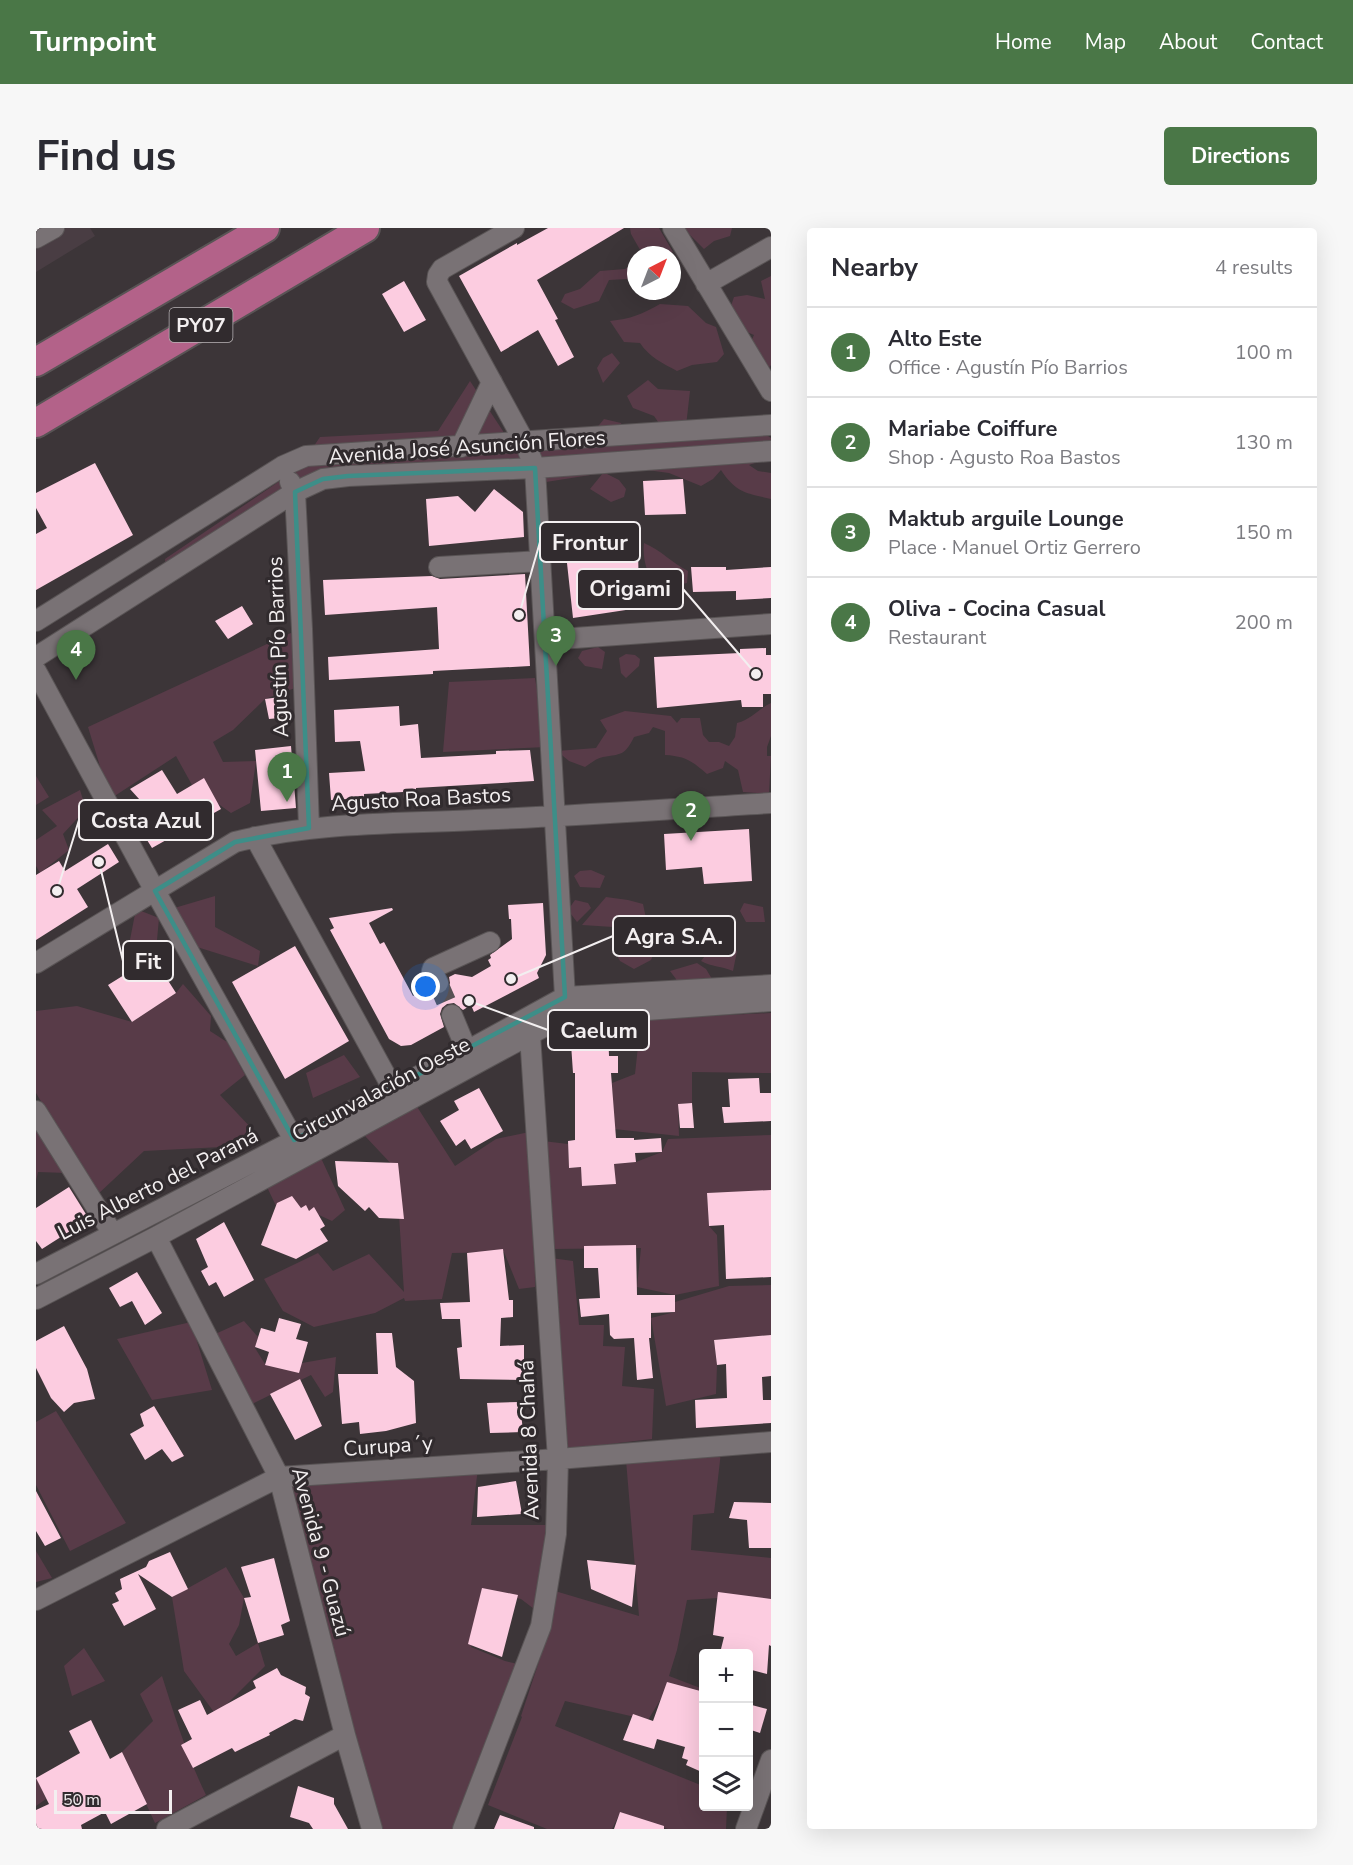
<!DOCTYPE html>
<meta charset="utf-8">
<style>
:root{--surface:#fff;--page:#f7f7f7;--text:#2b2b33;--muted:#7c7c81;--line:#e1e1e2;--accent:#4a7747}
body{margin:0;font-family:"Nunito Sans",sans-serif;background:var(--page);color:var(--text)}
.controls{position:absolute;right:18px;bottom:18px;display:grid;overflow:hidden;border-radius:6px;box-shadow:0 6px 24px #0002}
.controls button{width:54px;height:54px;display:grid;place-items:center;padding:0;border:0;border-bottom:2px solid var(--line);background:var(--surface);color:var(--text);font:30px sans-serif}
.compass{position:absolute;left:591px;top:18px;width:54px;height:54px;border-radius:50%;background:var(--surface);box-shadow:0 6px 24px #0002;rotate:42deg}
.scale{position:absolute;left:18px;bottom:15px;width:118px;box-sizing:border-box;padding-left:6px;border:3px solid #f3eff0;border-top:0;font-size:16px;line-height:21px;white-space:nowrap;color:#f3eff0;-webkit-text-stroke:4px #312b2e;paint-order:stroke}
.you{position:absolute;left:390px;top:759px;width:21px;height:21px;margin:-15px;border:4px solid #fff;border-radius:50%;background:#1a73e8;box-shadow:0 0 0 9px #1a73e833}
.badge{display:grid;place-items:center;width:39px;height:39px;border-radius:50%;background:var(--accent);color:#fff;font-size:20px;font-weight:700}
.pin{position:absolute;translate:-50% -50px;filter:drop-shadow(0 2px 3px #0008)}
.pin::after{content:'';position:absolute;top:32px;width:21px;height:18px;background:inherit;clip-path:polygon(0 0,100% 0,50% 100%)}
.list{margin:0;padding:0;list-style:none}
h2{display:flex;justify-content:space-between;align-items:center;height:78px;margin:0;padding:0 24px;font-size:26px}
h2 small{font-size:20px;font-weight:400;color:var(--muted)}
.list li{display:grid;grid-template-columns:39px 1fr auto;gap:18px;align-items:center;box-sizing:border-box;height:90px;padding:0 24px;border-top:2px solid var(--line)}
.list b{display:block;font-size:22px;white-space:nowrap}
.list p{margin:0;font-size:20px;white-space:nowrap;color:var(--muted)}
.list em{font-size:20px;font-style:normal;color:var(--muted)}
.icon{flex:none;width:33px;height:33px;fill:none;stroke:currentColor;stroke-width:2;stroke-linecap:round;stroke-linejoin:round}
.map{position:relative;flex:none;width:735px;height:1601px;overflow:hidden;border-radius:6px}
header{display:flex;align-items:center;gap:36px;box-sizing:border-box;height:84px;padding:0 30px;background:var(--accent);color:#fff}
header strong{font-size:28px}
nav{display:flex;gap:33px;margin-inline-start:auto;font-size:21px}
.intro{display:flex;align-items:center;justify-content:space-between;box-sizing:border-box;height:144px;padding:0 36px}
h1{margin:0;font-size:42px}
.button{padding:15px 27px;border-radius:6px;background:var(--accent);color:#fff;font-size:21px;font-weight:700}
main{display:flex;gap:36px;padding:0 36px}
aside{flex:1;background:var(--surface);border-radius:6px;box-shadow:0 6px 24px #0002}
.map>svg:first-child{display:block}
.built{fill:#493d43}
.green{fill:#583b48}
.building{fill:#fccce0}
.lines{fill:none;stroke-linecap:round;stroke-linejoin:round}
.minor-tunnel{stroke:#575154;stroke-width:20;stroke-dasharray:20 10;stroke-linecap:butt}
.minor-casing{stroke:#595455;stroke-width:22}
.highway-casing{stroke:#595455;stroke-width:32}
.minor{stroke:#797275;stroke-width:20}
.highway{stroke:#b36289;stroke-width:28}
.marked{fill:none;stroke:#3d8e88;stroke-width:4.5;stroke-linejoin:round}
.labels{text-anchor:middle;stroke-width:6;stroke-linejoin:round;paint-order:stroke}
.shield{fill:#312b2e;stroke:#b9b4b6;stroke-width:1.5}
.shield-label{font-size:20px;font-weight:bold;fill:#f3eff0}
.street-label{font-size:21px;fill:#f3eff0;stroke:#312b2e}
.leader{fill:none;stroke:#f3eff0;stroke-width:2}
.callout-dot{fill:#f3eff0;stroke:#312b2e;stroke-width:2}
.callout{fill:#312b2e;stroke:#f3eff0;stroke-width:2}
.callout-label{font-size:22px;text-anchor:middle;font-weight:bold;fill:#f3eff0}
</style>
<header>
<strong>Turnpoint</strong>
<nav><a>Home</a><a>Map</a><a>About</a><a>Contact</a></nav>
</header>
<div class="intro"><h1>Find us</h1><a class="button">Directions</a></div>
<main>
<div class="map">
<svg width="735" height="1601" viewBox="0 0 735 1601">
<rect width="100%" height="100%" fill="#3c3538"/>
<path class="built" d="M0 0H54L59 8 0 44Z"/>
<path class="green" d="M594 0H623L637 24 627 27H607L595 6Z
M647 0H696L694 8 678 13 668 21Z
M600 35V46L591 51 573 52 563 73 538 81 525 74 529 66 544 61 564 43 589 41Z
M735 48V137L729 145 712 120 718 107 704 101 692 87 698 69 711 67 729 71 725 53Z
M624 76 652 78 670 95 680 99 688 126 681 134 656 137 641 143C628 136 613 129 604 115L588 114 574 93C594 91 607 86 624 76Z
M576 125 584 135 567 155 561 140 567 130Z
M612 152 622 161 654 163 650 198H625L618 188 597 180 591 168Z
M434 153 486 232 284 262 131 351 129 331 263 240 284 209 402 203Z
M568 191 585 195 588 202 717 198 735 210V229L713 237 722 243 735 245V271C710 265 700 265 685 242L677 251 665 258 633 245 596 240 569 245 583 252 590 261 588 269 575 274 554 261 567 245 510 254 492 204 559 202Z
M608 315C625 322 636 335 652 343L651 355 619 361C612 345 606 333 608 315Z
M257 404 259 460 229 471 197 502 177 514 187 534 220 533 214 575 195 585 156 557 140 528 74 571 52 499Z
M562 419 569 424 566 441 549 438 542 430 546 423Z
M590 426 599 427 604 431 603 438 590 450 585 445 583 430Z
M499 450 510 519 407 524 413 454Z
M735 475V508L731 519V528H735L733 566 707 564 702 542 689 533 687 540 671 546C656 533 649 528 629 527V503L617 499 613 505 598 509C589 527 586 526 567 529 561 530 555 535 549 539L533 533 521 523 560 520 571 503 564 492 589 483 635 488 641 495 645 490H664L667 507 673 514H683L693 518 699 509 701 495C716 491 722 481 735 475Z
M0 548 13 569 0 577Z
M44 562 50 581 27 606 33 622 4 645 0 638V612L21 598 6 582Z
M555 642 569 648 564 660 544 659 538 648 544 643Z
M179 668V699L224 723 222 738 161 719 135 681Z
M570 669 592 672 607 676 611 695 577 699 546 697Z
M539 672 552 675 555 680 541 694 532 682Z
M708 675 727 679 729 694H710L704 683Z
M100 681 123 690 120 723 91 727Z
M594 711 607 715 618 725 615 732 598 741 584 733 578 722Z
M678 716H692L701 723 697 743C686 738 676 739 665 733Z
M661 735 670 741 676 751 642 762 640 751 634 743Z
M147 756 175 788 174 803 191 814 209 847 184 867 218 903 205 918 108 923 61 967 0 865V783L41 778 96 794 140 765Z
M735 785V845L656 844V875L642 876 643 908 578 901 576 855 599 846 605 791Z
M308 827 324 849 277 870 270 845Z
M378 874 419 938 460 911 498 903 499 1059 483 1061 468 1024 416 1025 406 1071 369 1073 368 1070 339 1085 278 1099 247 1083 228 1051 282 1025 297 1043 333 1026 368 1064 360 941 329 908Z
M0 896 31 945 2 944 0 953Z
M735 907V963L671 965 673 998 681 1007 683 1058 639 1067 601 1059 605 1020 517 1021 507 913 532 916 533 940 545 939 547 958 579 956 578 936 600 934 626 924 632 911Z
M285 930 309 982 296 993 283 987 278 991 261 976 241 980 231 959Z
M515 1030 537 1033 543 1097H568L567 1118 589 1119 586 1158 618 1161 616 1211 531 1221Z
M735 1057V1107L678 1112 681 1137 680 1166 630 1178 615 1090 639 1084V1074L693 1058Z
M208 1093 222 1109 219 1120 229 1136 266 1135 300 1129 297 1164 289 1169 275 1147 214 1177 177 1107Z
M155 1094 176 1162 116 1172 81 1111Z
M20 1183 90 1295 34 1323 0 1257V1194Z
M685 1224 678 1285 657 1287 655 1322 735 1330V1378L682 1370 651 1372 641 1422 633 1448 667 1461 661 1469 631 1461 612 1492 529 1473 519 1498 667 1558 668 1578 691 1579 690 1601H632L584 1585 576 1601H511L452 1577 486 1489 485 1488 512 1406 519 1363 603 1388 590 1232Z
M442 1240 435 1297H518L502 1384 485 1371 449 1364 435 1419 469 1433 486 1437 423 1601H345L248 1260Z
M0 1323 16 1350 0 1354Z
M190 1339 208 1370 203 1397 193 1416 200 1428 222 1415 229 1438 180 1487 148 1443 136 1369Z
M48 1420 69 1453 36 1468 28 1438Z
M126 1448C139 1489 151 1528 170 1567L119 1595 86 1524 117 1493 104 1466Z
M0 1549 10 1571 0 1578Z"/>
<path class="building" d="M512 0H588L501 52 522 91 519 92 538 129 522 138 502 102 465 124 423 48 481 15V17Z
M368 53 390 92 368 104 346 66Z
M59 235 97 307 0 362V306L11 300 0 280V265Z
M647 251 650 286 609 287 607 253Z
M458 261 487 284 488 309 393 318 390 271 422 268 439 284Z
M570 315H602L603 380 537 390 530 326 571 323Z
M655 339H690V342L735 339V370L700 372V363L657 364Z
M489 346 494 438 397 443V446L293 452 292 429 403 421 401 379 289 387 287 352 396 348 404 351Z
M206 378 217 396 192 411 179 393Z
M730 420V427H735V466H727V479H706L705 472 621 480 618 429 704 425V421Z
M252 468 253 489 233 491 229 471Z
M363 478 364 498 382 496 385 530 460 526V523L494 522 498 553 380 560V570L368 571 367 564 328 566V570L295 572 293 545 329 543 324 513 299 514 298 482Z
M255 518 260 580 225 583 219 522Z
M126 542 141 566 168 550 185 581 116 620 98 591 113 582 94 561Z
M713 601 716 653 668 656 666 639 630 642 628 606Z
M72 616 83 634 41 661 52 679 0 712V647L23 633 29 643Z
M507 675 510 727 501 745 503 750 438 784 435 777 427 782 418 775 411 776 406 780 404 786 408 799 375 817 365 818 353 811 294 702 298 700 293 690 356 680 357 682 333 695 344 716 348 714 377 768 391 760 396 765 402 767 408 765 412 761 414 755 413 749 419 746 436 749 455 738 452 732 455 730 454 727 476 711 475 691H473L472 677Z
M259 718 313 813 249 851 196 754Z
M117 729 140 765 96 794 72 757Z
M572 800 573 828H582V845H575L580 910H598V912L625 910 626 924 599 925 600 934 578 936 580 956 546 958 545 939 533 940 532 913 539 912V845H537L534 801Z
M723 850 724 865H735V893L688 895 686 879H694L692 851Z
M443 860 467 903 435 921 429 911 420 918 404 893 423 882 418 873Z
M656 875 658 900H644L642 876Z
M299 933 362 935 368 991 343 990 333 979 329 983 302 958Z
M33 959 53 991 6 1021 0 1013V980Z
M735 962V1049L690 1051 688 997 673 998 671 965Z
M256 968 265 980 270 977 273 983 278 979 289 998 284 1001 292 1013 260 1031 225 1017 241 975Z
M188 994 218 1052 188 1069 180 1054 173 1058 165 1043 172 1039 160 1011Z
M600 1017 601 1067H639V1084L615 1085V1110H613L617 1150 601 1152 598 1110 578 1111 574 1107 573 1086 545 1089 543 1071 564 1070 562 1040H548V1018Z
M467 1021 473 1072H477V1089L465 1090 464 1118 488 1117V1152L424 1151 421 1120 426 1119 424 1091H406L404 1075 434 1074 431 1025Z
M101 1044 126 1085 109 1097 96 1073 84 1079 73 1060Z
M243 1090 265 1096 260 1111 272 1114 263 1145 229 1137 233 1124 219 1119 225 1100 239 1104Z
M28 1098 51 1141 59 1171 38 1175 28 1184 15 1170 0 1140V1113Z
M340 1105H356L360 1139 378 1153 380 1195 350 1203 324 1206 323 1194 306 1196 302 1146H342Z
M735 1107V1148L726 1149 727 1172H735V1195L660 1200 659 1172 691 1170 690 1136 681 1137 678 1112Z
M264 1151 286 1198 259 1212 234 1166Z
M484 1174 487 1204 454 1205 451 1175Z
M118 1178 148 1228 136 1234 126 1221 109 1232 94 1206 108 1198 104 1186Z
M480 1253 486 1286 441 1289 442 1259Z
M0 1263 25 1310 9 1318 0 1303Z
M698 1274 735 1275V1320H713L711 1292 693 1290Z
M134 1324 152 1361 136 1369 102 1346 120 1381 88 1398 76 1376 83 1373 79 1365 86 1361 84 1351 110 1339 113 1333Z
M238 1330 254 1393 245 1397 248 1407 222 1415 208 1370 215 1369 205 1339Z
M551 1332 600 1337 596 1379 555 1361Z
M446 1360 482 1367 466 1429 432 1416Z
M682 1364 735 1371V1418L733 1417 731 1446 712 1441V1425H684L688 1409 677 1407Z
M241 1440 245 1447 270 1459 269 1466 274 1469 267 1493 259 1491 233 1505 234 1507 199 1524 196 1520 157 1540 145 1517 156 1511 142 1482 164 1472 171 1487 220 1460 217 1453Z
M631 1454 668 1464V1545L650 1537 652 1532 646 1530 649 1519 621 1511 618 1521 587 1512 597 1486 617 1493Z
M712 1476 731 1481 724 1505 712 1501Z
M55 1492 74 1531 86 1524 111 1576 75 1596 69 1584 45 1597 46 1601H0V1582L13 1576 0 1550 44 1525 33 1503Z
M262 1558 298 1570V1576L312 1601H277L273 1595 254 1589Z
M584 1584 628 1598V1601H578Z
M464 1587 498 1599V1601H458Z"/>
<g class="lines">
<path class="minor-tunnel" d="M402 755 416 787"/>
<defs>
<path id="minor" d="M478 0 406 41 402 47 401 54 489 215 499 240 529 769
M637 0 735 163
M0 10 18 0
M670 56 735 19
M425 219 456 154
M254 254 259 264 266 401 273 600
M403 339 504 333
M0 393 247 238 270 228 735 197
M510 412 735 396
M0 429 259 264 287 251 312 248 499 240 735 223
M0 443 119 663 258 912
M219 609 357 861
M0 735 199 614C277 594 359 596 439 592 538 588 636 581 735 575
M402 755 396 743 397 740 454 714
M416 787 431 823
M0 883 77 1006
M120 1009 243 1249 309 1507 336 1601
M0 1046 431 823 529 769 735 757
M0 1071 120 1009 528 788 735 773
M0 1372 243 1249 522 1231 735 1214
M131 1601 309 1507
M427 1601 505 1398 520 1306 522 1231 494 807
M710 1601 735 1532"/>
<path id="highway" d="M0 134 229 0
M0 195 329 0"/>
</defs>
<use href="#minor" class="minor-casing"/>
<use href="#highway" class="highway-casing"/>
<use href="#minor" class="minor"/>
<use href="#highway" class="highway"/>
</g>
<path class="marked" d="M499 240 529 769 258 912 119 663 199 614 273 600 259 264 287 251 312 248Z"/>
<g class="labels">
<rect class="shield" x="133.5" y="80" width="63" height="34" rx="4.5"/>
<g class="shield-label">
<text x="165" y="104">PY07</text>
</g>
<g class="street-label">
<text transform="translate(431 219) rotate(-4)" y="7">Avenida José Asunción Flores</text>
<text transform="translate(242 419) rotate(-92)" y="7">Agustín Pío Barrios</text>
<text transform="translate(385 571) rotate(-3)" y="7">Agusto Roa Bastos</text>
<text transform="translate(345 861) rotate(-28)" y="7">Circunvalación Oeste</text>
<text transform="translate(122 956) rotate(-27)" y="7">Luis Alberto del Paraná</text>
<text transform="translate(493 1212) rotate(-92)" y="7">Avenida 8 Chahá</text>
<text transform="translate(352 1218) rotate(-4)" y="7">Curupa´y</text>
<text transform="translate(285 1324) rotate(75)" y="7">Avenida 9 - Guazú</text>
</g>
</g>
<path class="leader" d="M483 387L504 314M720 446L647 361M21 663L43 592M475 751L577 708M63 634L87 733M433 773L512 802"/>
<g class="callout-dot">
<circle cx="483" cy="387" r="6"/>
<circle cx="720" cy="446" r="6"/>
<circle cx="21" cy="663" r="6"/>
<circle cx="475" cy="751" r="6"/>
<circle cx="63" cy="634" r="6"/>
<circle cx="433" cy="773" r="6"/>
</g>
<g class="callout">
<rect x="504" y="294" width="100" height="40" rx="6"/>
<rect x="541" y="341" width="106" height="40" rx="6"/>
<rect x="43" y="572" width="134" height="40" rx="6"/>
<rect x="577" y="688" width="122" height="40" rx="6"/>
<rect x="87" y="713" width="50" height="40" rx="6"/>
<rect x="512" y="782" width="101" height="40" rx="6"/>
</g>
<g class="callout-label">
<text x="554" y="322">Frontur</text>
<text x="594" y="368">Origami</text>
<text x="110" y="600">Costa Azul</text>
<text x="638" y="716">Agra S.A.</text>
<text x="112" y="741">Fit</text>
<text x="563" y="810">Caelum</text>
</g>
</svg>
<div class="controls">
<button>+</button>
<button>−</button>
<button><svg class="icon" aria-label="layers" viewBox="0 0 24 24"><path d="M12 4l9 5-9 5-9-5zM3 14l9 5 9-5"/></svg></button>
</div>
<svg class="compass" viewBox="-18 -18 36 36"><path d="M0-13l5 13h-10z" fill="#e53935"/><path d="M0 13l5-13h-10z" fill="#7c7c81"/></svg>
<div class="scale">50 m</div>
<div class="you"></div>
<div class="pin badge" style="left:251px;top:574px">1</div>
<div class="pin badge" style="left:655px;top:613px">2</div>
<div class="pin badge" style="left:520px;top:438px">3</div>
<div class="pin badge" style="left:40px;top:452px">4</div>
</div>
<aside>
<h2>Nearby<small>4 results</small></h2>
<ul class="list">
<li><span class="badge">1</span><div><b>Alto Este</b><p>Office · Agustín Pío Barrios</p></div><em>100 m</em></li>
<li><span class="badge">2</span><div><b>Mariabe Coiffure</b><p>Shop · Agusto Roa Bastos</p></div><em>130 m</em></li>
<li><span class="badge">3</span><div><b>Maktub arguile Lounge</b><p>Place · Manuel Ortiz Gerrero</p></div><em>150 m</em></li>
<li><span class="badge">4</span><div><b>Oliva - Cocina Casual</b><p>Restaurant</p></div><em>200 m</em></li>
</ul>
</aside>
</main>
